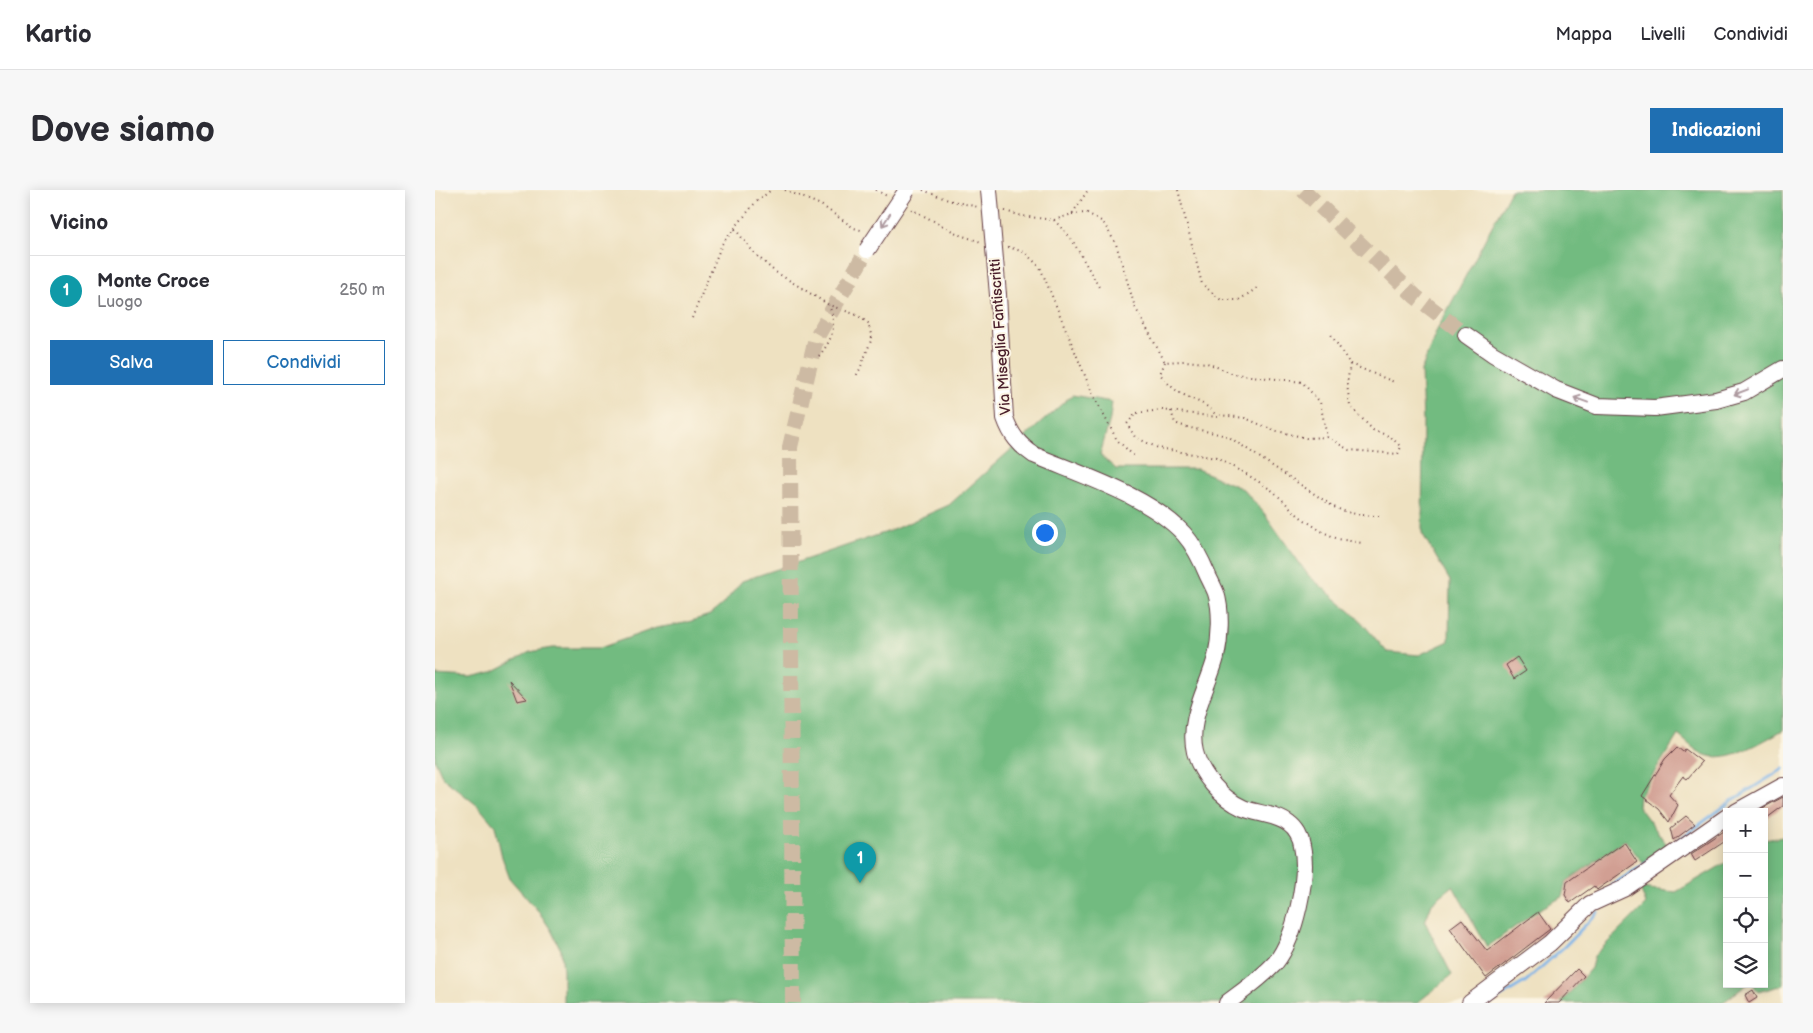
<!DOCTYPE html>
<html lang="it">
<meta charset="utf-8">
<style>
:root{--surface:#fff;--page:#f7f7f7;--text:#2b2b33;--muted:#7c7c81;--line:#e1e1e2;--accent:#1f6fb2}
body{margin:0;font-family:"Balsamiq Sans",sans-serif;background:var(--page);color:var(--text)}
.controls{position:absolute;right:15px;bottom:15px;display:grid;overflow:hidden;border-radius:0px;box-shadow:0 2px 12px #0003}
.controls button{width:45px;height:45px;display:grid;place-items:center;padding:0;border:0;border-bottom:1px solid var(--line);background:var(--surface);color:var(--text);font:25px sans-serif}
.you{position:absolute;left:609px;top:342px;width:18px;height:18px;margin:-12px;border:4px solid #fff;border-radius:50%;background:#1a73e8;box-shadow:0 0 0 8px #1a73e833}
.badge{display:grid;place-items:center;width:32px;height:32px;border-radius:50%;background:var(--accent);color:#fff;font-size:16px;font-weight:700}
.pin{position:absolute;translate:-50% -41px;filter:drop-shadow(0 1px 2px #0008)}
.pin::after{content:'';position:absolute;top:26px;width:18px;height:15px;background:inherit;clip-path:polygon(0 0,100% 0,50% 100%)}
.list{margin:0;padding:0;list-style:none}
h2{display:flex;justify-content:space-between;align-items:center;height:65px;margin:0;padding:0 20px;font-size:21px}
h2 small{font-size:16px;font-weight:400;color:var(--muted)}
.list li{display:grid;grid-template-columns:32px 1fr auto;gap:15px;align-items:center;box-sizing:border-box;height:70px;padding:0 20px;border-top:1px solid var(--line)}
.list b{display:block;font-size:19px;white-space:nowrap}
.list p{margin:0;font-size:16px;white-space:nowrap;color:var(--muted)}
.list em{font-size:16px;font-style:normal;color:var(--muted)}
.actions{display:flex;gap:10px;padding:15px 20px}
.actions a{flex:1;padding:11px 0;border:1px solid var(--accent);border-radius:0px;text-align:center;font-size:18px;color:var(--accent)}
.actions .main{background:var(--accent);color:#fff}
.icon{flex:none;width:28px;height:28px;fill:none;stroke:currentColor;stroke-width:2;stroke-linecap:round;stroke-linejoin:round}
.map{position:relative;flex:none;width:1348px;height:813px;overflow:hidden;border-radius:0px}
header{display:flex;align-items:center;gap:30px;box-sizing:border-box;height:70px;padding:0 25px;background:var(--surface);border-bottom:1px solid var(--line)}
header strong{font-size:24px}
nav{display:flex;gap:28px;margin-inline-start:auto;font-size:18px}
.intro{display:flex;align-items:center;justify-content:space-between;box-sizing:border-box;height:120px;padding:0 30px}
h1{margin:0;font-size:35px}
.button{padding:12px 22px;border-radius:0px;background:var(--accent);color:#fff;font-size:18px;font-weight:700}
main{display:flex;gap:30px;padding:0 30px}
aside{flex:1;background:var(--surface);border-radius:0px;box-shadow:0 2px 12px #0003}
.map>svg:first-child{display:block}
.forest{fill:#72bb80;stroke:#5e6d56}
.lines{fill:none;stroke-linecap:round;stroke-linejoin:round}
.stream{stroke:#78b2e9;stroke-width:3}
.building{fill:#d19f93}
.minor-tunnel{stroke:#cdbaa3;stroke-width:16;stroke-dasharray:16 8;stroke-linecap:butt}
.minor-casing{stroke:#633c42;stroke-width:18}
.path{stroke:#633c42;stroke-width:2;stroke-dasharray:1 4;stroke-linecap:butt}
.minor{stroke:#fff;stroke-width:16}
.minor-bridge-casing{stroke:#633c42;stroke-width:18;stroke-linecap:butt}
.minor-bridge{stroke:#fff;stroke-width:16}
.oneway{stroke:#ae9aa0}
.labels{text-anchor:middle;stroke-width:4;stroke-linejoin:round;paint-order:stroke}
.street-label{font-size:15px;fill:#4a1f2b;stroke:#fcf5e5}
</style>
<header>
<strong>Kartio</strong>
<nav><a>Mappa</a><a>Livelli</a><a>Condividi</a></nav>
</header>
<div class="intro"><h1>Dove siamo</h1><a class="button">Indicazioni</a></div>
<main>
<aside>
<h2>Vicino<small></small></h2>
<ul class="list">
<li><span class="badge" style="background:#0f9aa8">1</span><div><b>Monte Croce</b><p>Luogo</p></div><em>250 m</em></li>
</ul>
<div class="actions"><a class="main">Salva</a><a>Condividi</a></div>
</aside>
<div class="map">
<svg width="1348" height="813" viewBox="0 0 1348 813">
<rect width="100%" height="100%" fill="#fcf5e5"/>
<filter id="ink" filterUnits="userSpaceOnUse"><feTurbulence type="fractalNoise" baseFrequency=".02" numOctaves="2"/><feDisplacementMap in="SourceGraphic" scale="10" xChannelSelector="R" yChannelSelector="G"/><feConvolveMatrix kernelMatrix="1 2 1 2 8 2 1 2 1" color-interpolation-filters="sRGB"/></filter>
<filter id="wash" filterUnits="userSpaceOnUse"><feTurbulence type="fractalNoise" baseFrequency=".0096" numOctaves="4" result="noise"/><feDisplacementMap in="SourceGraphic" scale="20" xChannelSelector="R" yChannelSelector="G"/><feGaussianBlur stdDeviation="1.12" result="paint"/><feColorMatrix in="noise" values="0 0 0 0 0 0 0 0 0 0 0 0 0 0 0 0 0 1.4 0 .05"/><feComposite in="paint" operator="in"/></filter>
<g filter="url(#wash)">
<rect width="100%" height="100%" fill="#eee1c1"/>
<path class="forest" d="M1076 0H1348V540C1328 551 1292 575 1268 564 1259 560 1251 551 1243 545L1204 607 1203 616 1233 656 1208 673 1190 650 1131 692 1127 707 1105 719 1052 757 1018 696 997 713 990 732 1017 785 982 813H128V781L126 760 116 740 104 722 75 689 67 667 60 636 43 616 8 588 0 570V485L36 487 57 482 95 462 117 458H165L221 438 250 433 275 425 289 413 307 391 455 341 514 315 637 205 677 212 675 229 665 265 681 279H762L808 299 829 323 873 385 923 428 952 462 984 465 1014 451 1015 391 987 343 988 231 986 181 1001 142Z
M1348 647V795L1323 802 1318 794H1329V650Z
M1292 672V794H1313L1287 813H1126L1156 778 1159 766 1211 714 1205 698 1241 702Z"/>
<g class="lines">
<path class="stream" d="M1233 658 1298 610 1348 579
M1177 695 1218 669
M1055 813 1090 792 1130 756 1163 722"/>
</g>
<g id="blocks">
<path class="building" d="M1082 467 1091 481 1079 489 1071 475Z
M74 490 92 509 82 511Z
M1242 557 1248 562 1250 559 1267 572 1252 589 1248 586 1234 605 1243 615 1234 632 1224 619 1207 606 1230 569Z
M1348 607V616L1332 628 1326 619Z
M1251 626 1260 634 1239 650 1236 638Z
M1292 640V650L1260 671 1256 664Z
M1189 652 1202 672 1163 699 1162 700 1159 696 1135 713 1130 705 1132 692Z
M1103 722 1115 739 1051 788 1015 738 1027 729 1052 761Z
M1142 779 1149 786 1124 813H1109Z
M1318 800 1322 808 1314 813 1310 805Z"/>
</g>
</g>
<g filter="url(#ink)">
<use href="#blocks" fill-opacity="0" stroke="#633c42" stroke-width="1"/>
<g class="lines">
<path class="minor-tunnel" d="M868 0 981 107 1031 145
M358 813 355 257 381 148 432 60"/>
<defs>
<path id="minor" d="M563 105 570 228C576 245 584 255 599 265 646 285 714 306 749 344 758 354 768 374 773 386 776 392 779 398 781 403 787 422 785 449 781 467 773 498 752 529 760 562 766 585 786 608 808 618 822 624 842 624 854 634 861 639 866 648 867 656 874 686 860 748 841 772 827 788 809 800 792 813
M1031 145 1058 164 1121 200 1162 216 1220 218 1281 210 1309 202 1348 179
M1301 622 1348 596
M1035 813 1115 753 1155 714 1190 698 1292 627"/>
</defs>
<use href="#minor" class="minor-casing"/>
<path class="path" d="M350 0 386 15 419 38 429 41
M441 0 452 6
M488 0 513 10 543 17
M743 0 767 94 786 110H804L822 98
M476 19 525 45 546 52
M570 21 587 26 619 30 637 24 653 0
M637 24 652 23 668 32 681 54 700 117 730 172 750 171 772 173 799 184 867 192 885 212 892 247 871 248 838 240 810 228 785 225
M619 30 636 48 664 97
M300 39 320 64 339 81 394 115 422 125 433 133 437 148 425 179 420 188
M573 57 589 62 605 77 658 205 682 250 699 266
M257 128 287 54 320 13 336 0
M384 166C398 149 402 136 394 115
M730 172 725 184C732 193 739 200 749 205 762 212 774 214 782 227L727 220 701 223 692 234 700 247 723 258 781 268 813 285 838 301 864 326 886 341 903 349 927 353
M915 174 959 192
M736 221 740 233C757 240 776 241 794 247L899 317C914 324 929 326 946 326
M892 247 914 260 963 264 966 257 956 247 938 240 915 216 912 195 915 174 895 143"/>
<use href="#minor" class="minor"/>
<defs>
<path id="minor-bridge" d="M554 0 563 105
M432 60 472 0"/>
</defs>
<use href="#minor-bridge" class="minor-bridge-casing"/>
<use href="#minor-bridge" class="minor-bridge"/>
</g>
<defs><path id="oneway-shaft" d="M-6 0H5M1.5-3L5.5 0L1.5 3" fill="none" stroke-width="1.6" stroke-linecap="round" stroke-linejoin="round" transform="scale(1.25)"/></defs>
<g class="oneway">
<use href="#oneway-shaft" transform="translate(451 30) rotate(123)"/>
<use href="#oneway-shaft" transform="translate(1306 202) rotate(159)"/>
<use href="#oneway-shaft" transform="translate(1146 210) rotate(-160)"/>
</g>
</g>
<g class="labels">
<g class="street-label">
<text transform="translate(565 147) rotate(-94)" y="5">Via Miseglia Fantiscritti</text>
</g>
</g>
</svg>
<div class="controls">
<button>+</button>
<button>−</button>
<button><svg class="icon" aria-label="locate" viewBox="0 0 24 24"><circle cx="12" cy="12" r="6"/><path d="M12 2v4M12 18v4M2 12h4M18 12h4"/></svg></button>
<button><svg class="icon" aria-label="layers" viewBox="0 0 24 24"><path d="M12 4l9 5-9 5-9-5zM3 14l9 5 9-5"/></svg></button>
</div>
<div class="you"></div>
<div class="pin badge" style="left:425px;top:693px;background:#0f9aa8">1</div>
</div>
</main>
